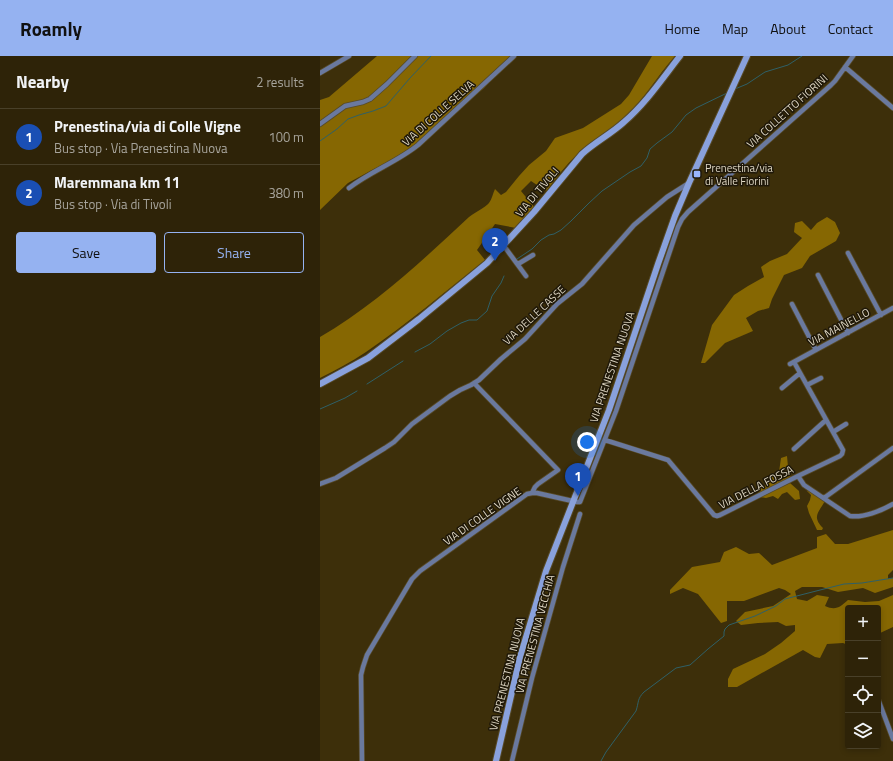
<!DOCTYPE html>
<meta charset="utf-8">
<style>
:root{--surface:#2e2308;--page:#362b12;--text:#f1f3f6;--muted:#a7a49c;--line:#494029;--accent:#95b2f1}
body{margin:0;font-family:"Titillium Web",sans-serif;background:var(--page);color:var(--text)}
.controls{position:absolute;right:12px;bottom:12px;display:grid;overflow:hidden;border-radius:4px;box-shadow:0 2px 6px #0003}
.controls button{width:36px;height:36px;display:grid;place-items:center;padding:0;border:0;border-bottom:1px solid var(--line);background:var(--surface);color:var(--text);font:20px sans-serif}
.you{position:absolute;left:267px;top:386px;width:14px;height:14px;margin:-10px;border:3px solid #fff;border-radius:50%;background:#1a73e8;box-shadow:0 0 0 6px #1a73e833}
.badge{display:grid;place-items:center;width:26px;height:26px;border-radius:50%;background:var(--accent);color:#fff;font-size:13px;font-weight:700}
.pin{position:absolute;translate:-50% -33px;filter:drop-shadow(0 1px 2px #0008)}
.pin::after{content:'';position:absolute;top:21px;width:14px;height:12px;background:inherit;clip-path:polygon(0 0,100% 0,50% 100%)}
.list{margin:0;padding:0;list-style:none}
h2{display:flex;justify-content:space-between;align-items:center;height:52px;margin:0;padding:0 16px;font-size:17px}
h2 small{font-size:13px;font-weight:400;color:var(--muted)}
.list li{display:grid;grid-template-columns:26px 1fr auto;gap:12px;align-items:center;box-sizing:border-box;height:56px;padding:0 16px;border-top:1px solid var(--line)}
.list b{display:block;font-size:15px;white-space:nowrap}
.list p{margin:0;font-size:13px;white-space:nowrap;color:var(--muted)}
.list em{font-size:13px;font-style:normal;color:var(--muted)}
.actions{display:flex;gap:8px;padding:12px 16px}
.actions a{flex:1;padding:9px 0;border:1px solid var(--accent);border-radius:4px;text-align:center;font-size:14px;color:var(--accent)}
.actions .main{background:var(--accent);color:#111}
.icon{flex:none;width:22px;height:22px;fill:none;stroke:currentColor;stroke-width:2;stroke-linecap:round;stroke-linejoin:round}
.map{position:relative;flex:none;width:573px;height:705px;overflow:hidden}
header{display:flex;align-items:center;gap:24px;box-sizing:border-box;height:56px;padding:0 20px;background:var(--accent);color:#111}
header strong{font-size:19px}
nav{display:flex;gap:22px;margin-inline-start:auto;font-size:14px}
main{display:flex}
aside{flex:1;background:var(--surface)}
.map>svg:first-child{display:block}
.forest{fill:#866702}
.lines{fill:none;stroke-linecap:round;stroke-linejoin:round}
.stream{stroke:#2f6067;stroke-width:1}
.street-casing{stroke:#574a28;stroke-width:6}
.secondary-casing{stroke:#574a28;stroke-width:8}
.street{stroke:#6a799e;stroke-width:4.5}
.secondary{stroke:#89a1dc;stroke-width:6}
.poi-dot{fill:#99b5fd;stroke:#1f1809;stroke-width:1.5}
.labels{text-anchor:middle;stroke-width:3;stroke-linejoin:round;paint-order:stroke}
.street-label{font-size:11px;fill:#dfd7c3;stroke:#1f1809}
.poi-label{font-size:11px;fill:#dfd7c3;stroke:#1f1809;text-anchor:start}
</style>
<header>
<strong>Roamly</strong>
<nav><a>Home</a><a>Map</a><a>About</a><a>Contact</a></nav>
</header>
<main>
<aside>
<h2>Nearby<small>2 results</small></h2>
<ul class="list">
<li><span class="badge" style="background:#1a4fb4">1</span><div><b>Prenestina/via di Colle Vigne</b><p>Bus stop · Via Prenestina Nuova</p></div><em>100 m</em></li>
<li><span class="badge" style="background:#1a4fb4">2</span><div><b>Maremmana km 11</b><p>Bus stop · Via di Tivoli</p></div><em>380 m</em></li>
</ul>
<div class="actions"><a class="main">Save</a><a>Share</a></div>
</aside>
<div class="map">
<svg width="573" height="705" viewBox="0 0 573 705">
<rect width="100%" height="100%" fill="#3d2f0a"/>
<path class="forest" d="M57 0H192L164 32 131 60 76 104 54 113 28 127 0 154V44L9 41Z
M332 0H355C337 20 324 44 304 62 289 75 273 85 258 98 246 108 236 123 226 135L211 125 201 135 214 151 196 172 175 168 157 194 165 204C126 235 87 268 46 296 31 306 16 314 0 322V281C55 249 103 204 149 161 155 156 165 152 169 147 172 143 173 137 175 133L181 139 186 136 199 120 209 109 226 95 235 82 263 72 301 48 309 39Z
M507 161 515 166 520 177 516 185 490 200 482 212 464 219 452 243 449 252 438 255 426 262 433 275 405 287 385 307H381L392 269 414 239 428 230 444 221 441 211 450 205 467 198 482 182 474 176 475 167 482 165 491 174 497 167Z
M467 400 468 411 471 422 439 438H438L440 432 445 430 451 420 459 416 461 402Z
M470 427 479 435 480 443 475 444 467 436 462 438 458 443 453 440 446 442 440 441Z
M489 434 505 445C498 457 492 461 503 472L502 474H497L489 457 487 450 490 444 491 439 487 435Z
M573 474V514L568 519V523L573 522V531L555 537 543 532 518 536 502 531H482L475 535 477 543 487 545 497 539 509 541 505 550C516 555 520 551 528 544L545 546 559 545 573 539V571L558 578V552H528V589L523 587 507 588 500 602 495 601 483 594 417 631H408V623L413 613 445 598 461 587 475 575V569L466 570 458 566 438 567 421 569 416 565 425 556 453 550 471 538 465 534 459 532 424 545H407V565L401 567 378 538 363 532 350 538V534L372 511 400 506 404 496 416 491 429 498 439 497 452 509 497 492V481L506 478 515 488H528Z"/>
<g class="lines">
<path class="stream" d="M415 33 427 28 445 16 468 9 482 0
M0 85 17 73 28 63 39 59 53 55 66 50 90 22 111 0
M197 203 212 193 221 184 229 179 234 178 241 174 251 165 269 147 282 135 310 116 321 110 327 102 330 93 337 87 352 76 366 59 376 52 407 37
M95 296 110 288 127 275 141 267 149 264H157L167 255 172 240 181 227 184 220
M47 328 83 305
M0 353 25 342 37 335
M281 705 286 696 316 655C319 646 317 643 324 636L356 612 370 609 388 593 404 580V576L405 573 409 569 435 560 456 550 465 543 504 533 524 528 542 527 573 522"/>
<defs>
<path id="street" d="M525 11 573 52
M0 17 29 0
M0 68 25 50 43 46 50 43 67 28 95 0
M29 132C51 115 77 106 98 89L194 0
M184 190 206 220
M528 197 561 259
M198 208 213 199
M498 219 528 277
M472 248 496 294
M470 308 573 252
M154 327 238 414 218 428 215 431 212 437
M487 329 501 322
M462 332 480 317
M513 376 526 368
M285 384 348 404 394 459 397 460 400 459 478 420 520 400 522 398 523 394 474 306
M474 393 506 364
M478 420 484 429 530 460C543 462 561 455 573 448
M0 428 16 422 65 392 74 386 92 368 130 340 140 334 151 329 159 324 181 303 205 283 237 248 262 228 314 169 347 141 369 127
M504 442 573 392
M558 643 573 683
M42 705 41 619 43 611 47 599 92 523 100 515 207 438 212 437H217L257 446H260L296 355 358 171 362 163 368 156 511 29 515 25 533 0
M192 705 212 622 243 511 260 458"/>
<path id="secondary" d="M0 328 48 302 99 263 167 207 214 156 262 98C275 86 291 78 304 66 326 47 342 23 360 0
M176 705 200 601 226 515 289 354 338 208 355 160 369 127 427 0"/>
</defs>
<use href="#street" class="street-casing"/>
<use href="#secondary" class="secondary-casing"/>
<use href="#street" class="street"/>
<use href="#secondary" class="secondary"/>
</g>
<rect class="poi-dot" x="373" y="114" width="8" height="8" rx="2"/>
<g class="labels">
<g class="street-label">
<text transform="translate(467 55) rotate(-42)" y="4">VIA COLLETTO FIORINI</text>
<text transform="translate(118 57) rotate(-42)" y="4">VIA DI COLLE SELVA</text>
<text transform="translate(217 136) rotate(-50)" y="4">VIA DI TIVOLI</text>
<text transform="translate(214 259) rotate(-43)" y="4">VIA DELLE CASSE</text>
<text transform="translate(519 271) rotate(-28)" y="4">VIA MAINELLO</text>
<text transform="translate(292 311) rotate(-71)" y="4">VIA PRENESTINA NUOVA</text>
<text transform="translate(436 431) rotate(-27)" y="4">VIA DELLA FOSSA</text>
<text transform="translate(162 460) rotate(-35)" y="4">VIA DI COLLE VIGNE</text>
<text transform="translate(215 578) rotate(-75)" y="4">VIA PRENESTINA VECCHIA</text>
<text transform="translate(187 618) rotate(-76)" y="4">VIA PRENESTINA NUOVA</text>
</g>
<g class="poi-label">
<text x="385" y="116">Prenestina/via<tspan x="385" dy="13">di Valle Fiorini</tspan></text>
</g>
</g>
</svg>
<div class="controls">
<button>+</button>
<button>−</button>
<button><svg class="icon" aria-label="locate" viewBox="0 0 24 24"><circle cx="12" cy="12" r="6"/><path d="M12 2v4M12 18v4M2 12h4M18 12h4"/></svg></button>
<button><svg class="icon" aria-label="layers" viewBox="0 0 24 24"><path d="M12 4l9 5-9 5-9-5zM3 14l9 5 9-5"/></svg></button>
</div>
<div class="you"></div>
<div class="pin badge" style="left:258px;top:440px;background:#1a4fb4">1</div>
<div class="pin badge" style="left:175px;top:205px;background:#1a4fb4">2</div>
</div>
</main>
